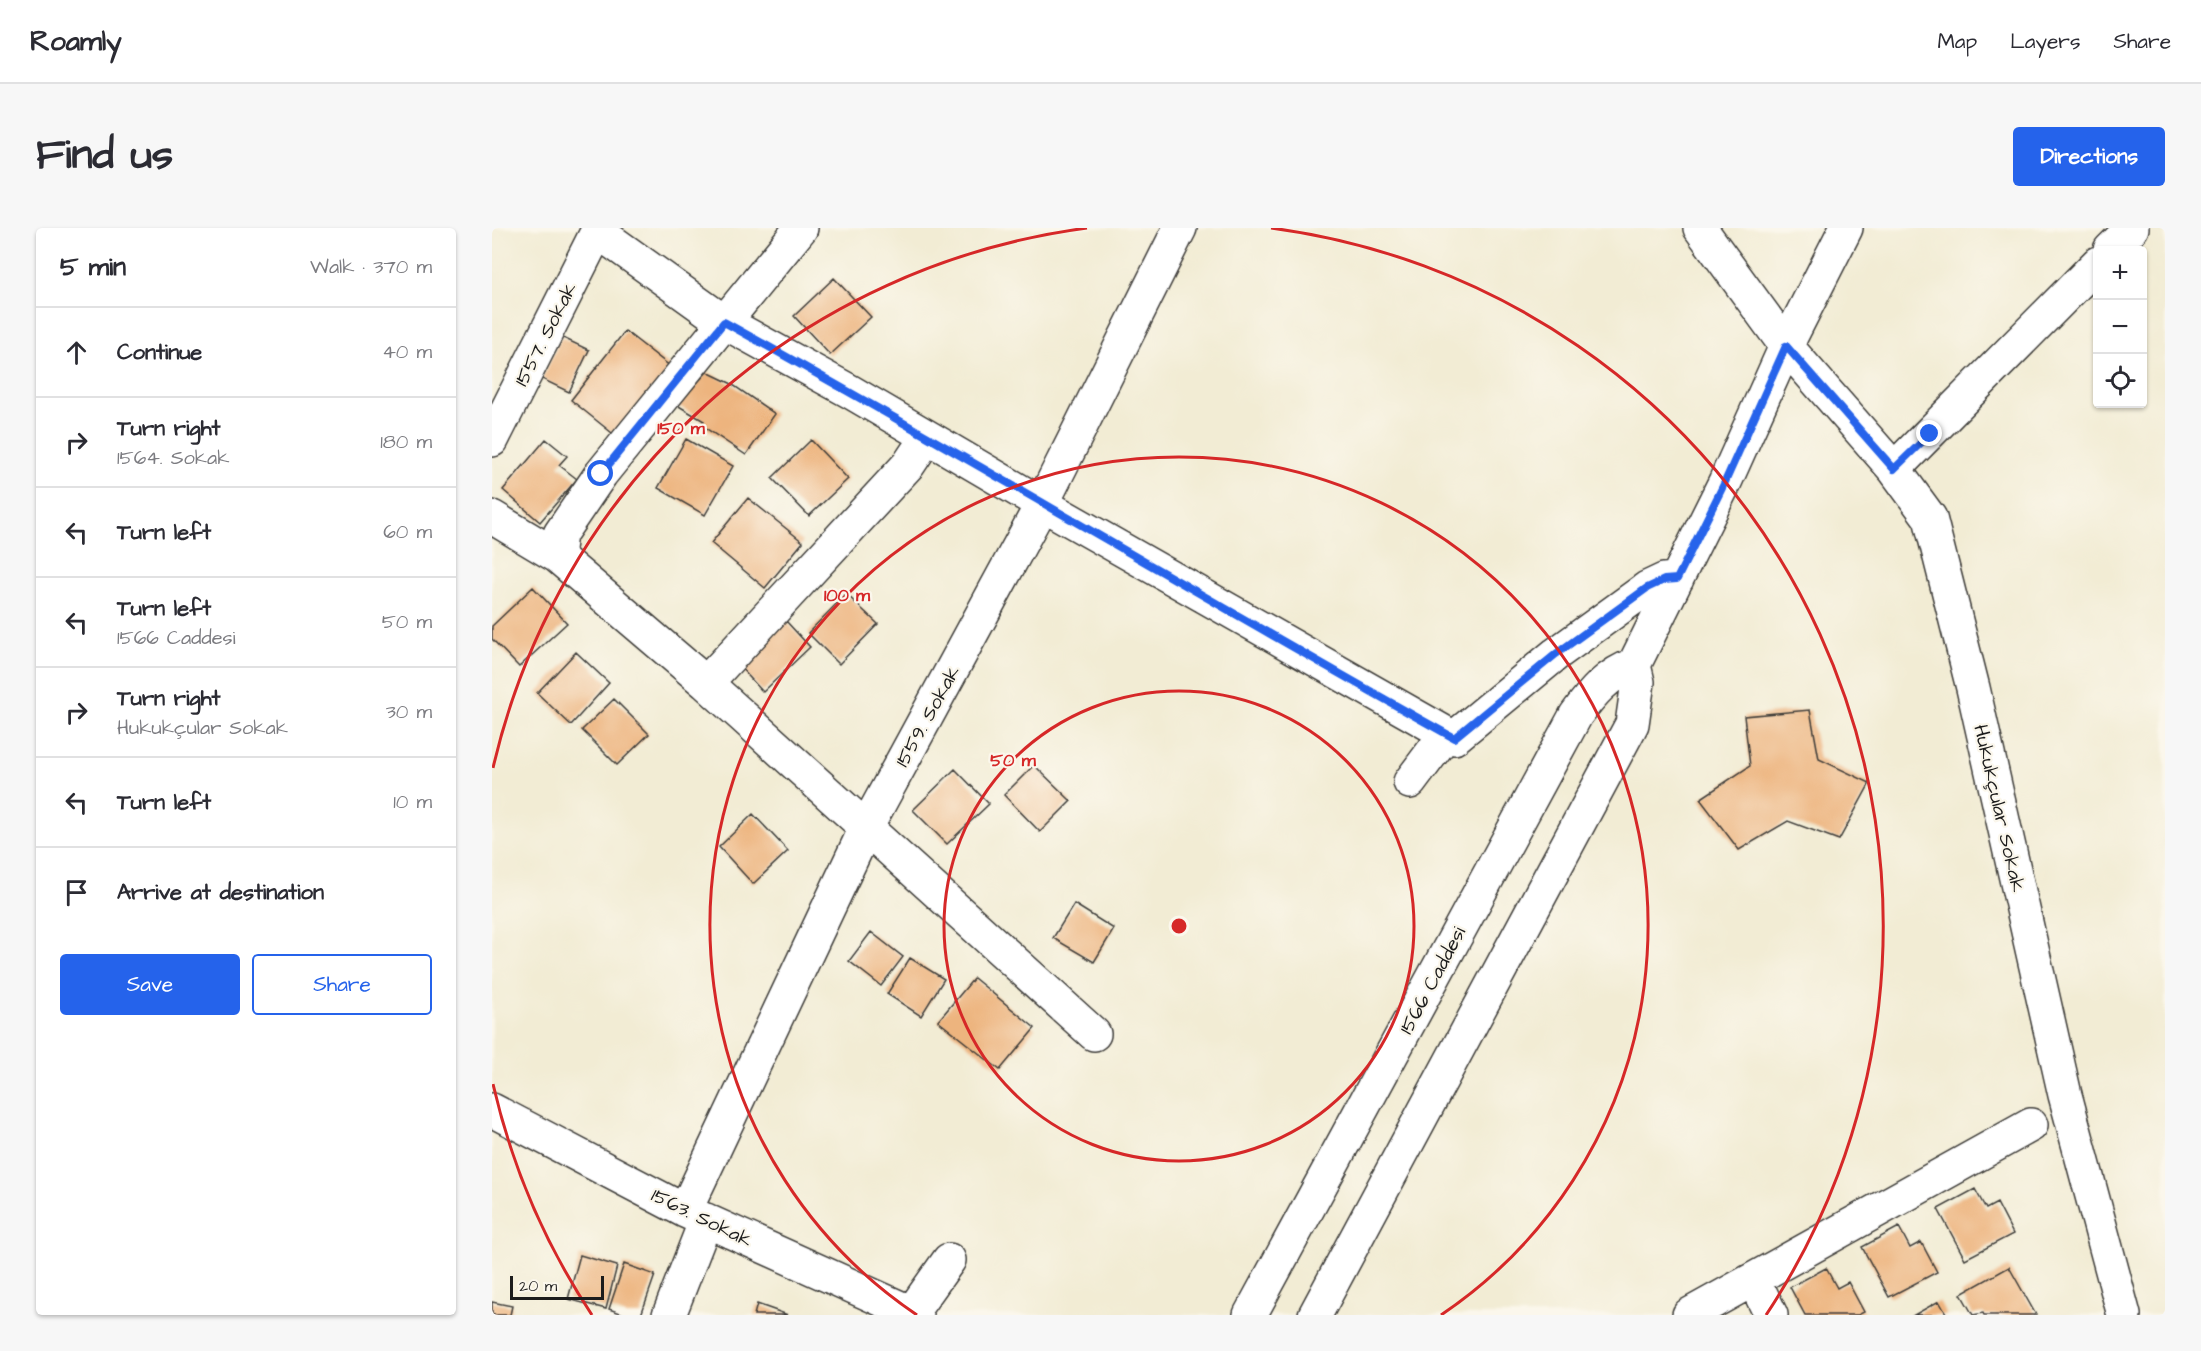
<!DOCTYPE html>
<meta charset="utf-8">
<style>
:root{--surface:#fff;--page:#f7f7f7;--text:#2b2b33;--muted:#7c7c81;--line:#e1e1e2;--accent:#2563eb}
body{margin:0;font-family:"Architects Daughter",sans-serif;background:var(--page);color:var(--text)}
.controls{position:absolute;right:18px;top:18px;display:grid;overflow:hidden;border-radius:6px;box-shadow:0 2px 4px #0004}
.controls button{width:54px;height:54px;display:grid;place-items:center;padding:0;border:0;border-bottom:2px solid var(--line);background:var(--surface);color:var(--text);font:30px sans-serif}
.scale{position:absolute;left:18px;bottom:15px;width:94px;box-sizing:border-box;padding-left:6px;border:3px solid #1c1c1c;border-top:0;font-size:16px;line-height:21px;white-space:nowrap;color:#1c1c1c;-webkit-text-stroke:4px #fbf7ec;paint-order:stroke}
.stop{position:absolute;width:18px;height:18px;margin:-14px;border:4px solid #2563eb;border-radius:50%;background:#fff}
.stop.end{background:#2563eb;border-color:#fff;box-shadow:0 2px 6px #0008}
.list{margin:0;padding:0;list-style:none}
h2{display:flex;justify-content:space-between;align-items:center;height:78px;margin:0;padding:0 24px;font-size:26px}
h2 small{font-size:20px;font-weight:400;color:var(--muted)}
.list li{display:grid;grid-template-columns:39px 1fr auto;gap:18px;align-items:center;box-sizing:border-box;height:90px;padding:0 24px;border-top:2px solid var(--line)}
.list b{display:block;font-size:22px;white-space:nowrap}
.list p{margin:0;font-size:20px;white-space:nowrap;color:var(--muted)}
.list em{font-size:20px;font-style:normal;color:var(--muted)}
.actions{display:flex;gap:12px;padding:18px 24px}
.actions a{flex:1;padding:14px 0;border:2px solid var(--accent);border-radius:6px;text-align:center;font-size:21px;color:var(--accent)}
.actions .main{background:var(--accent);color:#fff}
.icon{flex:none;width:33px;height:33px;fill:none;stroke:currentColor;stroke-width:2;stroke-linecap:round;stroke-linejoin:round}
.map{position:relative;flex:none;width:1673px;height:1087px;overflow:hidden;border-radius:6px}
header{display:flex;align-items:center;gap:36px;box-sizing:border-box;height:84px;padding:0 30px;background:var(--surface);border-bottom:2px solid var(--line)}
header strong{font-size:28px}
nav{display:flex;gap:33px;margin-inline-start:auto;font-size:21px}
.intro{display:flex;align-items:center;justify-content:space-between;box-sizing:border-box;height:144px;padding:0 36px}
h1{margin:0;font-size:42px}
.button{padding:15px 27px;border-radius:6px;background:var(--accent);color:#fff;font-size:21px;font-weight:700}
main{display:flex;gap:36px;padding:0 36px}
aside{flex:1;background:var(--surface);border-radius:6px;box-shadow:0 2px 4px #0004}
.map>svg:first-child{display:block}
.building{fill:#edb47e}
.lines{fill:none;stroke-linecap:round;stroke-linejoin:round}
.minor-casing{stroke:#3c3b38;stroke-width:36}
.minor{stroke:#fff;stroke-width:33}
.route{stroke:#2563eb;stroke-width:8}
.ring{fill:none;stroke:#d62828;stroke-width:3}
.labels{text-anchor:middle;stroke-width:4.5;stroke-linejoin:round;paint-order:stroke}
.street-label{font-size:20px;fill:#1c1c1c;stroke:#fbf7ec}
.centre{fill:#d62828;stroke:#fbf7ec;stroke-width:3}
.ring-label{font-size:18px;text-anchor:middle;font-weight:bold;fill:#d62828;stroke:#fbf7ec;stroke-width:4.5;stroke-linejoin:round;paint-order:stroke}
</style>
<header>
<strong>Roamly</strong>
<nav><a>Map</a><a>Layers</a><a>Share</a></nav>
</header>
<div class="intro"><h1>Find us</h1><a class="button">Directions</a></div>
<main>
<aside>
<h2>5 min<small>Walk · 370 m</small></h2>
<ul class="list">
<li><svg class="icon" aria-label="ahead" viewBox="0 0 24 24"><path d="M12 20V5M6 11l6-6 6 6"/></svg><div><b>Continue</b></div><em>40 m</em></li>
<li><svg class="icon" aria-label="right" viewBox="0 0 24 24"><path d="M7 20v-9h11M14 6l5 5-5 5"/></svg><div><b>Turn right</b><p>1564. Sokak</p></div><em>180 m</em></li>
<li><svg class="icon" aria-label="left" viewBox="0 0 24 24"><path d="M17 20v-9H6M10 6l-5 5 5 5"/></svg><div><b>Turn left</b></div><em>60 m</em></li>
<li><svg class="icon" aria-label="left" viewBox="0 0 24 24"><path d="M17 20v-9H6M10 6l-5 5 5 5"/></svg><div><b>Turn left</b><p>1566 Caddesi</p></div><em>50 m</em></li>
<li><svg class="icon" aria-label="right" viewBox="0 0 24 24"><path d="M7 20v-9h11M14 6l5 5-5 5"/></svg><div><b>Turn right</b><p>Hukukçular Sokak</p></div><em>30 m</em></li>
<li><svg class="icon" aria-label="left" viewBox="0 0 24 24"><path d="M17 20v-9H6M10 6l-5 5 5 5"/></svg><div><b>Turn left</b></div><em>10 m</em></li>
<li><svg class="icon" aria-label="arrive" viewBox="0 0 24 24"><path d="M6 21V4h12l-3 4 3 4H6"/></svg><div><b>Arrive at destination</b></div></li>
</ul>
<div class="actions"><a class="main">Save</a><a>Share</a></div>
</aside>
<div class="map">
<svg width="1673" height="1087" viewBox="0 0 1673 1087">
<rect width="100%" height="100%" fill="#fbf7ec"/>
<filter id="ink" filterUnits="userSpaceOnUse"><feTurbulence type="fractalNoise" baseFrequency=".0167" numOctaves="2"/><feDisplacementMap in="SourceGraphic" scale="12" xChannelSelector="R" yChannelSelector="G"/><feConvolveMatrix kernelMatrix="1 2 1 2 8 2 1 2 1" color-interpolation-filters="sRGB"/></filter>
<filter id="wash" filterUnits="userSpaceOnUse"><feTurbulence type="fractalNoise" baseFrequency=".008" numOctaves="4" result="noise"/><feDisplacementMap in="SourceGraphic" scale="24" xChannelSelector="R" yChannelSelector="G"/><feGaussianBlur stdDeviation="1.35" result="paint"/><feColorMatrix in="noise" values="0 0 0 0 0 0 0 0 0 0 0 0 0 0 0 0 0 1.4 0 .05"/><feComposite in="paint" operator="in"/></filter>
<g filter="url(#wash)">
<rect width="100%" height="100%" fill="#f2ecd4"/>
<g id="blocks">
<path class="building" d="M342 50 379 89 338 127 302 88Z
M133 103 179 139 125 209 79 172Z
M69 109 97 122 77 164 50 151Z
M215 144 238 155 283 186 254 227 209 197 212 193 185 177Z
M54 211 75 228 67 237 85 251 48 294 11 262Z
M194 211 241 238 213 287 166 260Z
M319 212 356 251 317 288 280 250Z
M256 270 311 314 273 360 219 315Z
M41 359 75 395 27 439 0 411V398Z
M354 366 386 396 347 436 316 405Z
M294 393 318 419 271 464 247 438Z
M84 424 117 455 79 497 45 465Z
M122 471 157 506 125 537 90 502Z
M1318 482 1327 531 1378 555 1347 612 1296 593 1247 622 1208 571 1258 538 1252 488Z
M542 537 579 573 548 604 512 567Z
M463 541 497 576 455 616 421 582Z
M261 586 296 623 261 656 227 619Z
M582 676 622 701 602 734 561 710Z
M379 704 411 729 389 758 357 733Z
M418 730 452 751 429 788 395 766Z
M482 750 543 800 508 842 446 793Z
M1483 961 1494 981 1505 975 1521 1006 1473 1031 1446 981Z
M1407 999 1418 1020 1429 1014 1445 1044 1397 1069 1370 1019Z
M88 1027 125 1038 114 1081 76 1071Z
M132 1036 163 1047 149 1087H134L117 1081Z
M1517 1039 1544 1087H1492L1491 1085 1481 1087 1469 1066Z
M1334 1040 1345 1060 1356 1054 1372 1084 1366 1087H1313L1298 1059Z
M1447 1073 1455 1087H1422Z
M0 1074 20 1078 18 1087H0Z
M265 1076 296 1087H262Z"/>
</g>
</g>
<g filter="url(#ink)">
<use href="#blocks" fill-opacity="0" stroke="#3c3b38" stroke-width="1.5"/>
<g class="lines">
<defs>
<path id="minor" d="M309 0 109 246 68 306 65 328 214 455 602 806
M1208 0 1294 118 1402 241 1438 290 1481 460 1573 867 1632 1087
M105 3 232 94 359 164 550 276 962 510 1064 426 1155 360 1172 352 1185 351
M1618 22 1640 0
M0 212 107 0
M1402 241 1606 35
M0 289 65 328
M214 455 417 236 435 209
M918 554 954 506
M0 882 193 983 424 1087
M193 983 374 600 550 276 688 0
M1262 1052 1279 1087
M177 1087 214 992
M418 1087 457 1032
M758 1087 1084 487C1100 465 1116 446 1142 437
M823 1087 1140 496 1146 454 1142 437 1233 254 1294 118 1354 0
M1197 1087 1539 897"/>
</defs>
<use href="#minor" class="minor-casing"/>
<use href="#minor" class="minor"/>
</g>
</g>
<g class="lines" filter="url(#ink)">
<path class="route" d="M109 246 232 94C477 229 717 374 962 510L1064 426 1155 360 1172 352 1185 351 1233 254 1294 118 1402 241 1438 206"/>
</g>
<g class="ring">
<circle cx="687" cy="698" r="235"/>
<path d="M425 1087A469 469 0 1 1 949 1087"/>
<path d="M100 1087A704 704 0 0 1 1 856M1 540A704 704 0 0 1 595 0M779 0A704 704 0 0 1 1274 1087"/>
</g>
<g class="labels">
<g class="street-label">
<text transform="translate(53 106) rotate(-63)" y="7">1557. Sokak</text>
<text transform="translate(435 488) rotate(-61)" y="7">1559. Sokak</text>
<text transform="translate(1508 580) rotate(77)" y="7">Hukukçular Sokak</text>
<text transform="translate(940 752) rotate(-62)" y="7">1566 Caddesi</text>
<text transform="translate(210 989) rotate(26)" y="7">1563. Sokak</text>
</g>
</g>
<circle cx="687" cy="698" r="9" class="centre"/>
<g class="ring-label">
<text x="189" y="206">150 m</text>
<text x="355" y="373">100 m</text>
<text x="521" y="538">50 m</text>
</g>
</svg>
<div class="controls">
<button>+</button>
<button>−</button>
<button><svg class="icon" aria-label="locate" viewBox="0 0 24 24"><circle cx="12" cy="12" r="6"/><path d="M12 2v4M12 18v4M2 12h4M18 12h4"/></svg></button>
</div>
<div class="scale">20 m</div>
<div class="stop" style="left:109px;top:246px"></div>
<div class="stop end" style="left:1438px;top:206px"></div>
</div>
</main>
